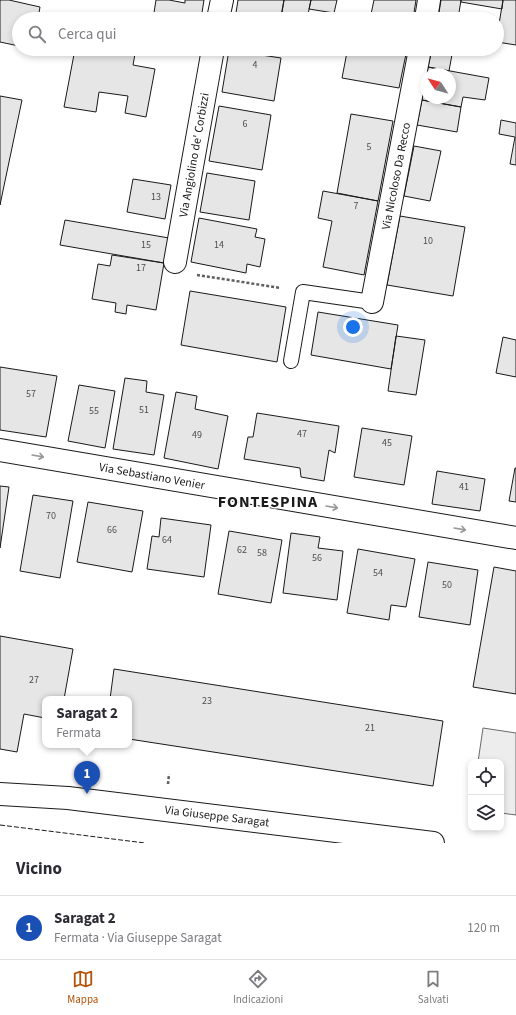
<!DOCTYPE html>
<html lang="it">
<meta charset="utf-8">
<style>
:root{--surface:#fff;--page:#f7f7f7;--text:#2b2b33;--muted:#7c7c81;--line:#e1e1e2;--accent:#b45309}
body{margin:0;font-family:"Source Sans 3",sans-serif;background:var(--page);color:var(--text)}
.controls{position:absolute;right:12px;bottom:12px;display:grid;overflow:hidden;border-radius:8px;box-shadow:0 2px 6px #0003}
.controls button{width:36px;height:36px;display:grid;place-items:center;padding:0;border:0;border-bottom:1px solid var(--line);background:var(--surface);color:var(--text);font:20px sans-serif}
.compass{position:absolute;left:420px;top:68px;width:36px;height:36px;border-radius:50%;background:var(--surface);box-shadow:0 2px 6px #0003;rotate:306deg}
.you{position:absolute;left:353px;top:327px;width:14px;height:14px;margin:-10px;border:3px solid #fff;border-radius:50%;background:#1a73e8;box-shadow:0 0 0 6px #1a73e833}
.badge{display:grid;place-items:center;width:26px;height:26px;border-radius:50%;background:var(--accent);color:#fff;font-size:13px;font-weight:700}
.pin{position:absolute;translate:-50% -33px;filter:drop-shadow(0 1px 2px #0008)}
.pin::after{content:'';position:absolute;top:21px;width:14px;height:12px;background:inherit;clip-path:polygon(0 0,100% 0,50% 100%)}
.popup{position:absolute;left:42px;top:696px;width:90px;height:52px;box-sizing:border-box;display:grid;place-content:center;border-radius:8px;background:var(--surface);filter:drop-shadow(0 1px 3px #0005);font-size:13px;white-space:nowrap;color:var(--muted)}
.popup b{font-size:15px;color:var(--text)}
.popup::after{content:'';position:absolute;left:50%;top:100%;margin-left:-8px;border:8px solid transparent;border-top-color:var(--surface)}
.list{margin:0;padding:0;list-style:none}
h2{display:flex;justify-content:space-between;align-items:center;height:52px;margin:0;padding:0 16px;font-size:17px}
h2 small{font-size:13px;font-weight:400;color:var(--muted)}
.list li{display:grid;grid-template-columns:26px 1fr auto;gap:12px;align-items:center;box-sizing:border-box;height:64px;padding:0 16px;border-top:1px solid var(--line)}
.list b{display:block;font-size:15px;white-space:nowrap}
.list p{margin:0;font-size:13px;white-space:nowrap;color:var(--muted)}
.list em{font-size:13px;font-style:normal;color:var(--muted)}
.icon{flex:none;width:22px;height:22px;fill:none;stroke:currentColor;stroke-width:2;stroke-linecap:round;stroke-linejoin:round}
.map{position:relative;flex:none;width:516px;height:843px;overflow:hidden}
.search{position:absolute;background:var(--surface);box-shadow:0 2px 6px #0003;left:12px;right:12px;top:12px;height:44px;display:flex;align-items:center;gap:10px;box-sizing:border-box;padding:0 14px;border-radius:22px;color:var(--muted);font-size:15px}
.sheet{height:116px;background:var(--surface)}
nav{display:flex;justify-content:space-around;align-items:center;box-sizing:border-box;height:56px;border-top:1px solid var(--line);background:var(--surface);font-size:11px;color:var(--muted)}
nav a{display:grid;justify-items:center;gap:2px}
nav .on{color:var(--accent)}
.map>svg:first-child{display:block}
.built{fill:#ededed;stroke:#6a6a6a}
.building{fill:#e6e6e6;stroke:#1a1a1a}
.lines{fill:none;stroke-linecap:round;stroke-linejoin:round}
.lane-casing{stroke:#1a1a1a;stroke-width:16}
.street-casing{stroke:#1a1a1a;stroke-width:24}
.path{stroke:#5f5f5f;stroke-width:2.5;stroke-dasharray:3 2;stroke-linecap:butt}
.lane{stroke:#fff;stroke-width:14}
.street{stroke:#fff;stroke-width:22}
.fence{stroke:#1a1a1a;stroke-width:1;stroke-dasharray:5 2;stroke-linecap:butt}
.oneway{stroke:#989898}
.labels{text-anchor:middle;stroke-width:3;stroke-linejoin:round;paint-order:stroke}
.number-label{font-size:10px;fill:#4d4d4d}
.street-label{font-size:12px;fill:#1a1a1a;stroke:#fff}
.district-label{font-size:16px;font-weight:bold;letter-spacing:1px;fill:#1a1a1a;stroke:#fff}
</style>
<div class="map">
<svg width="516" height="843" viewBox="0 0 516 843">
<rect width="100%" height="100%" fill="#fff"/>
<path class="built" d="M483 728 516 733V815L501 813V762H478Z"/>
<path class="building" d="M0 0H9L40 7 38 19H19V46L0 42Z
M156 0H169L185 3V0H204L201 19H153Z
M238 0H284L281 19H235Z
M284 0H311L307 19H298L281 16Z
M311 0H337L334 13 309 9Z
M374 0H416L413 19H370Z
M441 0H461L458 19H438Z
M461 0H503L502 9 461 2Z
M503 0H516V45L497 42V36Z
M75 49H109L135 54 133 65 155 69 146 117 125 113 128 96 99 92 96 112 64 107Z
M365 49H407L399 88 342 78 347 52 364 55Z
M432 49H453L449 71 428 67Z
M229 50 281 58 274 101 222 92Z
M428 67 489 78 485 100 463 97 461 107 422 100 426 79V98H450V74H427Z
M0 96 22 100 0 205Z
M422 100 461 107 457 132 417 125Z
M219 106 271 115 262 170 209 161Z
M351 114 393 121 378 201 337 193Z
M501 120 516 123V165L510 164 515 137 499 134Z
M414 146 441 151 430 201 404 196Z
M207 173 255 181 249 220 200 212Z
M133 179 171 185 165 219 127 212Z
M323 191 378 201 364 275 323 267 332 221 318 218Z
M400 216 465 227 453 296 387 285Z
M199 218 257 229 255 237 265 239 260 267 247 264 246 273 191 262Z
M65 220 169 238 164 263 60 245Z
M112 255 164 263 156 310 127 305 126 314 115 312 116 303 92 299 98 264 110 266Z
M190 291 286 307 277 362 181 345Z
M318 312 398 325 391 369 311 355Z
M396 336 425 340 416 395 388 391Z
M503 337 516 340V377L496 373Z
M0 367 57 376 46 437 0 430Z
M125 378 147 381 146 392 164 395 154 455 113 449Z
M79 385 115 391 105 448 68 441Z
M176 392 197 396 195 409 228 416 218 469 164 458Z
M257 413 339 426 335 453 329 450 324 481 301 477 300 468 244 459 248 437H253Z
M362 428 412 436 404 485 354 477Z
M515 468H516V502L509 501Z
M437 471 485 479 480 511 432 504Z
M0 486 9 487 0 548Z
M33 495 73 501 60 578 20 571Z
M88 502 143 511 132 572 77 562Z
M161 518 211 525 204 577 147 569 152 536 159 537Z
M229 531 282 540 271 603 218 594Z
M291 533 320 537 318 548 343 551 337 600 283 593Z
M358 549 415 559 406 607 391 605 389 620 347 613Z
M428 562 478 570 470 625 419 617Z
M494 567 516 571V694L473 687Z
M0 636 73 649 64 699H45V718L24 714 17 752 0 749Z
M114 669 443 721 433 786 129 739V699H110Z"/>
<g class="lines">
<defs>
<path id="lane" d="M291 361 303 292 372 302"/>
<path id="street" d="M218 19 222 0
M426 19 429 0
M175 262 213 49
M372 302 420 49
M0 450 516 538
M0 794 68 798 433 843"/>
</defs>
<use href="#lane" class="lane-casing"/>
<use href="#street" class="street-casing"/>
<path class="path" d="M197 275 281 288
M168 784 169 774"/>
<use href="#lane" class="lane"/>
<use href="#street" class="street"/>
<path class="fence" d="M0 825 145 843"/>
</g>
<defs><path id="oneway-shaft" d="M-6 0H5M1.5-3L5.5 0L1.5 3" fill="none" stroke-width="1.6" stroke-linecap="round" stroke-linejoin="round"/></defs>
<g class="oneway">
<use href="#oneway-shaft" transform="translate(38 456) rotate(10)"/>
<use href="#oneway-shaft" transform="translate(332 507) rotate(10)"/>
<use href="#oneway-shaft" transform="translate(460 529) rotate(10)"/>
</g>
<g class="labels">
<g class="number-label">
<text x="255" y="68">4</text>
<text x="245" y="127">6</text>
<text x="369" y="150">5</text>
<text x="156" y="200">13</text>
<text x="356" y="209">7</text>
<text x="428" y="244">10</text>
<text x="146" y="248">15</text>
<text x="219" y="248">14</text>
<text x="141" y="271">17</text>
<text x="31" y="397">57</text>
<text x="144" y="413">51</text>
<text x="94" y="414">55</text>
<text x="302" y="437">47</text>
<text x="197" y="438">49</text>
<text x="387" y="446">45</text>
<text x="464" y="490">41</text>
<text x="51" y="519">70</text>
<text x="112" y="533">66</text>
<text x="167" y="543">64</text>
<text x="242" y="553">62</text>
<text x="262" y="556">58</text>
<text x="317" y="561">56</text>
<text x="378" y="576">54</text>
<text x="447" y="588">50</text>
<text x="34" y="683">27</text>
<text x="207" y="704">23</text>
<text x="370" y="731">21</text>
</g>
<g class="street-label">
<text transform="translate(194 155) rotate(-80)" y="4">Via Angiolino de' Corbizzi</text>
<text transform="translate(396 176) rotate(-79)" y="4">Via Nicoloso Da Recco</text>
<text transform="translate(152 476) rotate(10)" y="4">Via Sebastiano Venier</text>
<text transform="translate(217 816) rotate(7)" y="4">Via Giuseppe Saragat</text>
</g>
<g class="district-label">
<text x="268" y="507">FONTESPINA</text>
</g>
</g>
</svg>
<div class="controls">
<button><svg class="icon" aria-label="locate" viewBox="0 0 24 24"><circle cx="12" cy="12" r="6"/><path d="M12 2v4M12 18v4M2 12h4M18 12h4"/></svg></button>
<button><svg class="icon" aria-label="layers" viewBox="0 0 24 24"><path d="M12 4l9 5-9 5-9-5zM3 14l9 5 9-5"/></svg></button>
</div>
<svg class="compass" viewBox="-18 -18 36 36"><path d="M0-13l5 13h-10z" fill="#e53935"/><path d="M0 13l5-13h-10z" fill="#7c7c81"/></svg>
<div class="you"></div>
<div class="pin badge" style="left:87px;top:794px;background:#1a4fb4">1</div>
<div class="popup"><b>Saragat 2</b>Fermata</div>
<div class="search"><svg class="icon" aria-label="search" viewBox="0 0 24 24"><circle cx="10" cy="10" r="6"/><path d="M15 15l6 6"/></svg>Cerca qui</div>
</div>
<section class="sheet">
<h2>Vicino<small></small></h2>
<ul class="list">
<li><span class="badge" style="background:#1a4fb4">1</span><div><b>Saragat 2</b><p>Fermata · Via Giuseppe Saragat</p></div><em>120 m</em></li>
</ul>
</section>
<nav>
<a class="on"><svg class="icon" aria-label="map" viewBox="0 0 24 24"><path d="M3 6l6-2 6 2 6-2v14l-6 2-6-2-6 2zM9 4v14M15 6v14"/></svg>Mappa</a>
<a><svg class="icon" aria-label="directions" viewBox="0 0 24 24"><path d="M12 3l9 9-9 9-9-9zM9 14v-3h6M13 9l2 2-2 2"/></svg>Indicazioni</a>
<a><svg class="icon" aria-label="saved" viewBox="0 0 24 24"><path d="M7 4h10v16l-5-4-5 4z"/></svg>Salvati</a>
</nav>
